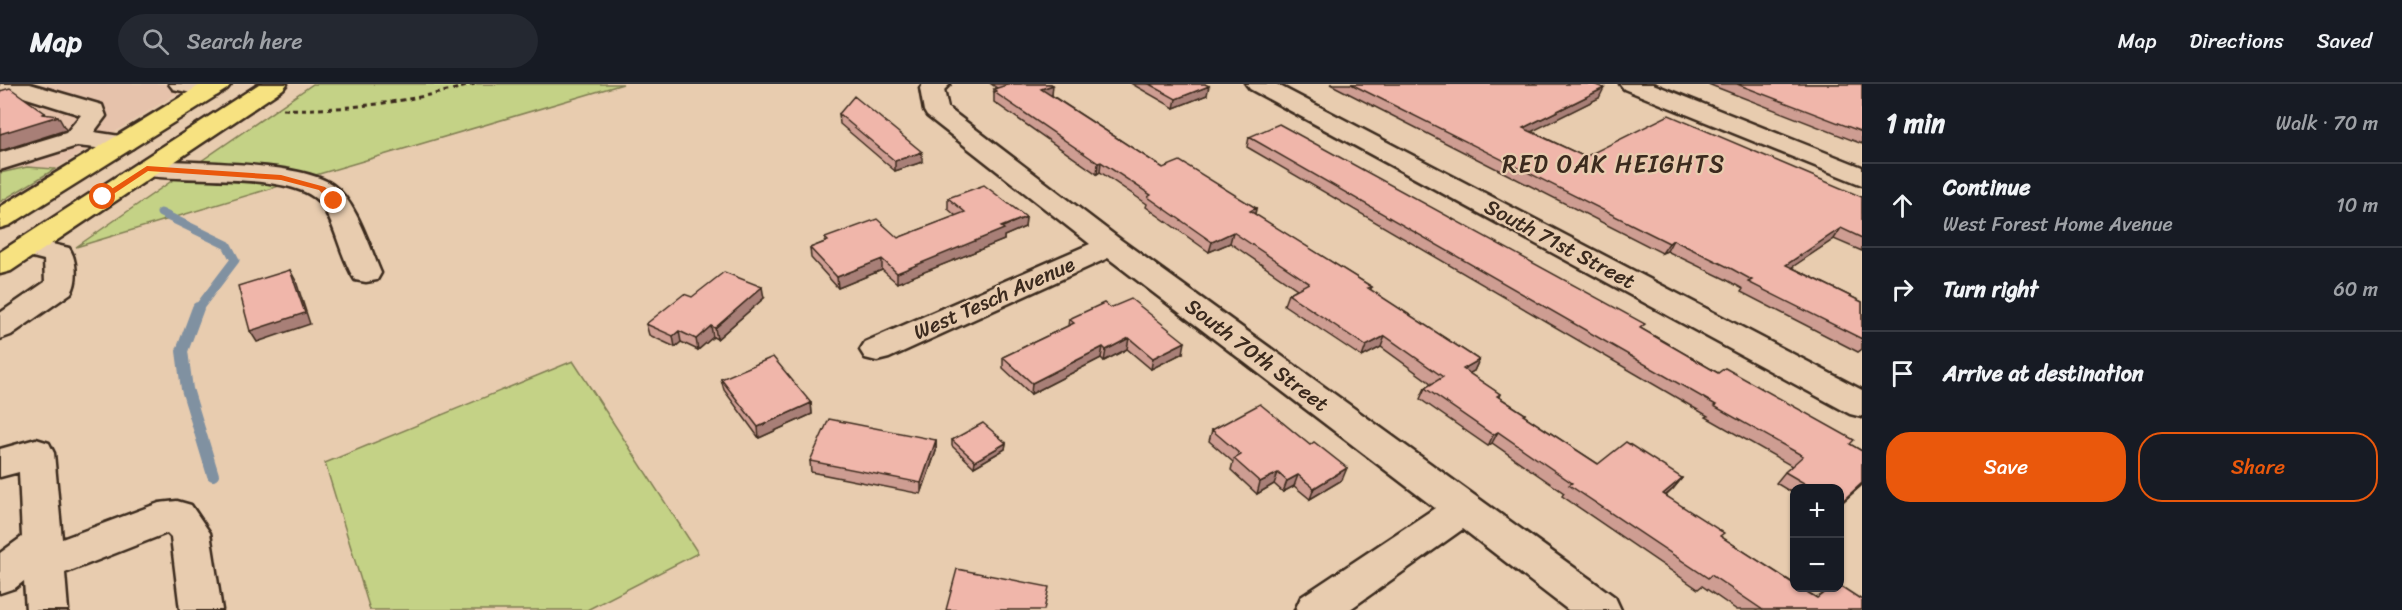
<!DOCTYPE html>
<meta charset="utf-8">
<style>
:root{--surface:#171b24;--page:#242831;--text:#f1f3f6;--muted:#9ea1a6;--line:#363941;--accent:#ea580c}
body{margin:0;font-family:Sriracha,sans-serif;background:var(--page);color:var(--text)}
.controls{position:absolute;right:18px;bottom:18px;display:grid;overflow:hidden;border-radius:12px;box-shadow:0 2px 4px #0004}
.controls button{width:54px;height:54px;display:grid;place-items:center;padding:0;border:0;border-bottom:2px solid var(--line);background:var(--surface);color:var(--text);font:30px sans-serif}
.stop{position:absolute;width:18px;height:18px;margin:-14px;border:4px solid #ea580c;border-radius:50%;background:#fff}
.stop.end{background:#ea580c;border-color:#fff;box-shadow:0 2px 6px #0008}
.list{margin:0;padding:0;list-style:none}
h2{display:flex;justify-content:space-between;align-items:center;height:78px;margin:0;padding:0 24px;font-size:26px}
h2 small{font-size:20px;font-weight:400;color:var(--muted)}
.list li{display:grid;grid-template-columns:39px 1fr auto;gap:18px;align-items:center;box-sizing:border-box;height:84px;padding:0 24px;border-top:2px solid var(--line)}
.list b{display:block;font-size:22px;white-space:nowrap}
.list p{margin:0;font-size:20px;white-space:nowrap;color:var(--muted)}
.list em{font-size:20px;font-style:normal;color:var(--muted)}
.actions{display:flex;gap:12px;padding:18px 24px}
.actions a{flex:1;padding:14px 0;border:2px solid var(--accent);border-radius:24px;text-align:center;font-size:21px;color:var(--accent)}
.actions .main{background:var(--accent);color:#fff}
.icon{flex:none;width:33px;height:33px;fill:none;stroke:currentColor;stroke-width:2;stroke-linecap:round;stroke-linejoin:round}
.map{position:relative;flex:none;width:1862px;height:526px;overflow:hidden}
header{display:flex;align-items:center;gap:36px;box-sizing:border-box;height:84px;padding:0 30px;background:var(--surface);border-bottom:2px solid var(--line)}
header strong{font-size:28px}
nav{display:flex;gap:33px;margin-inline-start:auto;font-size:21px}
.search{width:420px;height:54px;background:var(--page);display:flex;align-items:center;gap:15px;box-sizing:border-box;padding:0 21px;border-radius:33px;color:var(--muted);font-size:22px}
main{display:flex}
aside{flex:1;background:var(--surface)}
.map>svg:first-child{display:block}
.built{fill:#e6c2ab}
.green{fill:#c4d286;stroke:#807e52;stroke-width:1.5}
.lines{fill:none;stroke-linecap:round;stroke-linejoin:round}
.stream-far1{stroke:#8091a1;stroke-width:9}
.stream{stroke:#8091a1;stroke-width:12}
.minor-casing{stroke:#3b2a1e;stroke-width:5}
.major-casing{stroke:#3b2a1e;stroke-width:5}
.path{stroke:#3b2a1e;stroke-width:3;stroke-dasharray:5 4;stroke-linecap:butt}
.minor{fill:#e8ccaf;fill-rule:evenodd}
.major{fill:#f7e281;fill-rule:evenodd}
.wall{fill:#ce9d92;stroke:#3b2a1e;stroke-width:1.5}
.shaded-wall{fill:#a87f77;stroke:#3b2a1e;stroke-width:1.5}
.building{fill:#f0b6aa;stroke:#3b2a1e;stroke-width:1.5}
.route{fill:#ea580c}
.labels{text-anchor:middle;stroke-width:4.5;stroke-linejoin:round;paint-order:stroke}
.street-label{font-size:21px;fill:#3b2a1e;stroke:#e8ccaf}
.quarter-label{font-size:24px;letter-spacing:1.5px;fill:#3b2a1e;stroke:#e8ccaf}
</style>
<header>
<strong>Map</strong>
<div class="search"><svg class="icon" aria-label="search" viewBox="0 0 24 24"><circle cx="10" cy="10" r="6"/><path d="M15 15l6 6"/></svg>Search here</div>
<nav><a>Map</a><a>Directions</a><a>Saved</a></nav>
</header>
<main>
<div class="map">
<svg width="1862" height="526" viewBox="0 0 1862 526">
<rect width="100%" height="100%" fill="#e8ccaf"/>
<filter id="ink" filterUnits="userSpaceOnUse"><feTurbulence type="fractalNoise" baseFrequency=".0167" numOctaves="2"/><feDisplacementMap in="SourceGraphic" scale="12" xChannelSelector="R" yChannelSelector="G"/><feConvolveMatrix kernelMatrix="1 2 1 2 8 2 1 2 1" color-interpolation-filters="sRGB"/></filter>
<g filter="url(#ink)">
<path class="built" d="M0 0H192L55 85 27 83 0 89Z"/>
<path class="green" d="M313 0H623L309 93 194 82Z
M27 83 55 85 0 118V89Z
M197 93 289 99 76 163 176 94Z
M573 277 698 469 587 526H370L325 379Z"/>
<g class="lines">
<path class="stream-far1" d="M161 129 227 161 235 176 197 226"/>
<path class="stream" d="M198 224 182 267 187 305 213 391"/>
<defs>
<path id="minor" d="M0 0H30L102 21 106 32 94 48 133 54 137 59 133 64 124 67 77 62 0 86V69L66 49 81 31 14 10H0Z
M169 0H215L222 6 218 11 210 13 173 5Z
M923 0H950L944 6 948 24 1121 156 1615 513 1621 526H1568L1463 445 1349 526H1295L1301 513 1435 424 1108 174 889 274 877 277 865 274 860 266 865 258 1090 160 927 32 924 27 920 4Z
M1246 0H1276L1862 306V333L1850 330 1250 5Z
M1620 0H1653L1862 83V101L1624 5Z
M147 76C189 79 301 77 333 101 356 117 370 164 381 189L377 196 366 198 355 196C340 173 337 143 321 120 296 86 179 100 138 90L134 84 138 78Z
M27 154 69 164C77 175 78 198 71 209L11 251 0 255V229L45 198 44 176 17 169 12 163 17 157Z
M36 355 49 359 54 369 62 455 159 419 177 417 191 421 210 449 222 526H180L171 453 167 449 65 489 68 526H26L24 497 15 504 0 509V469L22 453 19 388 0 393V365Z"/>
<path id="major" d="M202 0H231L227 5 10 141 0 144V123Z
M259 0H287L283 5 11 187 0 190V168Z"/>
</defs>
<use href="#minor" class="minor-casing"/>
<use href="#major" class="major-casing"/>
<path class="path" d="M283 25C349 27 411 17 475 0"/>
<use href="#minor" class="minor"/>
<use href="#major" class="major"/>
</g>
<path class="wall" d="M991 0H1051L1052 11H1051L1163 84 1256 124 1255 131 1372 203 1370 206 1479 276 1474 287 1469 289 1500 310 1499 313 1525 330 1524 332 1598 380 1682 394 1673 405 1666 412 1721 453 1817 514 1862 526H1737L1702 502 1698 505 1562 412 1564 409 1492 359 1488 362 1420 315 1425 304 1432 300 1381 263 1362 273 1284 221 1288 210 1297 205 1230 159 1209 168 1146 123 1147 120 1100 88 1097 90 994 18V5L997 4Z
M1132 0H1205L1207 11 1174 24Z
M1330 0H1593L1599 14 1531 47 1585 73 1862 113V167L1834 155 1791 183 1862 218V265L1858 268 1741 208 1743 205 1725 195 1667 167 1662 169Z
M1708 0H1862V60Z
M839 30 922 78 895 87 840 40Z
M1249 53 1642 245 1718 289 1862 367V401L1839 421V405H1794V410L1776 399 1785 388 1792 382 1706 333 1708 332 1247 63Z
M948 114 1026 133 1025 143 1004 152V156L897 199 882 186 838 204 811 174 810 164 825 158V154H898L956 132 948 125Z
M692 213 764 214 717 255 713 253 698 266 681 258 675 263 649 251 646 240Z
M1110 224 1183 269 1151 285 1127 265 1104 277 1101 274 1031 310 1003 284V273L1068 242 1069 235Z
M721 295 811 319 812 330 759 354 724 306Z
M1212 346 1342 396 1310 415 1294 402 1283 408 1274 400 1257 410 1231 386 1233 378 1209 357Z
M936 356V367L921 410 811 388 810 377Z
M952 356 1006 359 1005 365 974 383 952 362Z"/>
<path class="shaded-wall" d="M1053 1 1052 11 1040 15 1041 5Z
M1209 2 1207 11 1174 24 1176 15Z
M1604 4 1599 14 1519 54 1523 44Z
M45 29 49 35 58 32 66 46 0 67V50Z
M922 68V78L895 87V77Z
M1101 78 1100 88 1097 90 1098 79Z
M1256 124 1254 135 1250 127Z
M1026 133 1025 143 1004 152V156L897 199V189Z
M1841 144 1834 155 1779 192 1786 181Z
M1233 148 1230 159 1209 168 1212 158Z
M1673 156 1667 167 1662 169 1669 159Z
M882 175V186L838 204 837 193Z
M290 186 296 197 310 240 257 258 250 247Z
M762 203 764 214 717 255 715 244Z
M711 242 713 253 698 266 696 255Z
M679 247 681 258 675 263 673 252Z
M1385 252 1381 263 1362 273 1366 262Z
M1129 254 1127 265 1104 277 1106 266Z
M1185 258 1183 269 1151 285 1153 274Z
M1103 263 1101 274 1031 310 1032 299Z
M1479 276 1474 287 1457 296 1463 285Z
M811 319 812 330 759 354 758 343Z
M1498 348 1492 359 1488 362 1493 351Z
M936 356V367L921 410V399Z
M1006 359 1005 365 974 383 975 377Z
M1347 384 1342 396 1310 415 1314 404Z
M1278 389 1274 400 1257 410 1260 398Z
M1298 391 1294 402 1283 408 1287 397Z
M1682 394 1673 405 1654 421 1663 410Z
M1862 399V401L1839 421V420Z"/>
<path class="building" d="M1006 0H1051L1053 1 1041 5 1163 84 1180 77 1256 124 1250 127 1372 203 1368 204 1479 276 1463 285 1500 310 1497 312 1525 330 1523 331 1598 380 1626 358 1682 394 1663 410 1724 449 1720 452 1794 500V504H1800L1817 514 1830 504H1839V501L1862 516V526H1763L1711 491 1708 494 1569 401 1572 399 1498 348 1493 351 1425 304 1443 293 1385 252 1366 262 1288 210 1309 199 1233 148 1212 158 1148 113 1151 111 1101 78 1098 79 994 8 997 7 994 5 1007 1Z
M1149 0H1205L1209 2 1176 15Z
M1351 0H1593L1604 4 1523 44 1585 73 1669 31 1862 113V154L1841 144 1786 181 1862 218V255L1748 198 1752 196 1732 185 1673 156 1669 159Z
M1737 0H1862V48Z
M10 4 45 29 43 30 58 32 0 50V7Z
M854 12 922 68 895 77 839 30Z
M1279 40 1645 240 1640 244 1718 289 1725 284 1854 356 1850 360 1862 367V399L1839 420V405H1814L1785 388 1803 372 1714 322 1716 321 1249 53Z
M984 101 1026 133 1001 143 1004 145 897 189 882 175 837 193 810 164 828 157 825 154 877 135 898 154 965 128 948 114Z
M290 186 305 229 250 247 238 202Z
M724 188 762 203 715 244 711 242 696 255 679 247 673 252 646 240 684 210 692 213Z
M1131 215 1185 258 1153 274 1129 254 1106 266 1103 263 1032 299 1003 273 1074 239 1069 235 1104 219 1110 224Z
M773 273 811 319 758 343 721 295Z
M1260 320 1310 361 1314 358 1347 384 1314 404 1298 391 1287 397 1278 389 1260 398 1234 375 1241 371 1212 346Z
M829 335 936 356 921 399 810 377Z
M983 339 1006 359 975 377 952 356Z
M957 485 1049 503 1044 526H946Z"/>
</g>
<path class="route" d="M147 82 281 91 325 103 338 117 331 119 319 106 281 96 148 87 106 115 99 113Z"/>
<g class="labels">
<g class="street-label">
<text transform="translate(1560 160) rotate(28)" y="7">South 71st Street</text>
<text transform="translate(994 214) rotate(-24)" y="7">West Tesch Avenue</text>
<text transform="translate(1257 271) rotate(37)" y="7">South 70th Street</text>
</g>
<g class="quarter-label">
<text x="1614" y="88">RED OAK HEIGHTS</text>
</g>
</g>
</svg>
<div class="controls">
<button>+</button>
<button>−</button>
</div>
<div class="stop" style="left:103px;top:113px"></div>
<div class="stop end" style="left:334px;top:117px"></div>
</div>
<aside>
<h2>1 min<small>Walk · 70 m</small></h2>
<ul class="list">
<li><svg class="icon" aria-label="ahead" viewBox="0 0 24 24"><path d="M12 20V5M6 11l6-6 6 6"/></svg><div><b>Continue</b><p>West Forest Home Avenue</p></div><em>10 m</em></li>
<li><svg class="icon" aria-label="right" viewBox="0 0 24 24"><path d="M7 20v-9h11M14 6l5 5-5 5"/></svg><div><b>Turn right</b></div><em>60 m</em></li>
<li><svg class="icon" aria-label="arrive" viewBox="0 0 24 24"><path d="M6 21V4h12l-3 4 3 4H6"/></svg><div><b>Arrive at destination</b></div></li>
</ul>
<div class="actions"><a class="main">Save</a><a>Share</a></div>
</aside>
</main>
